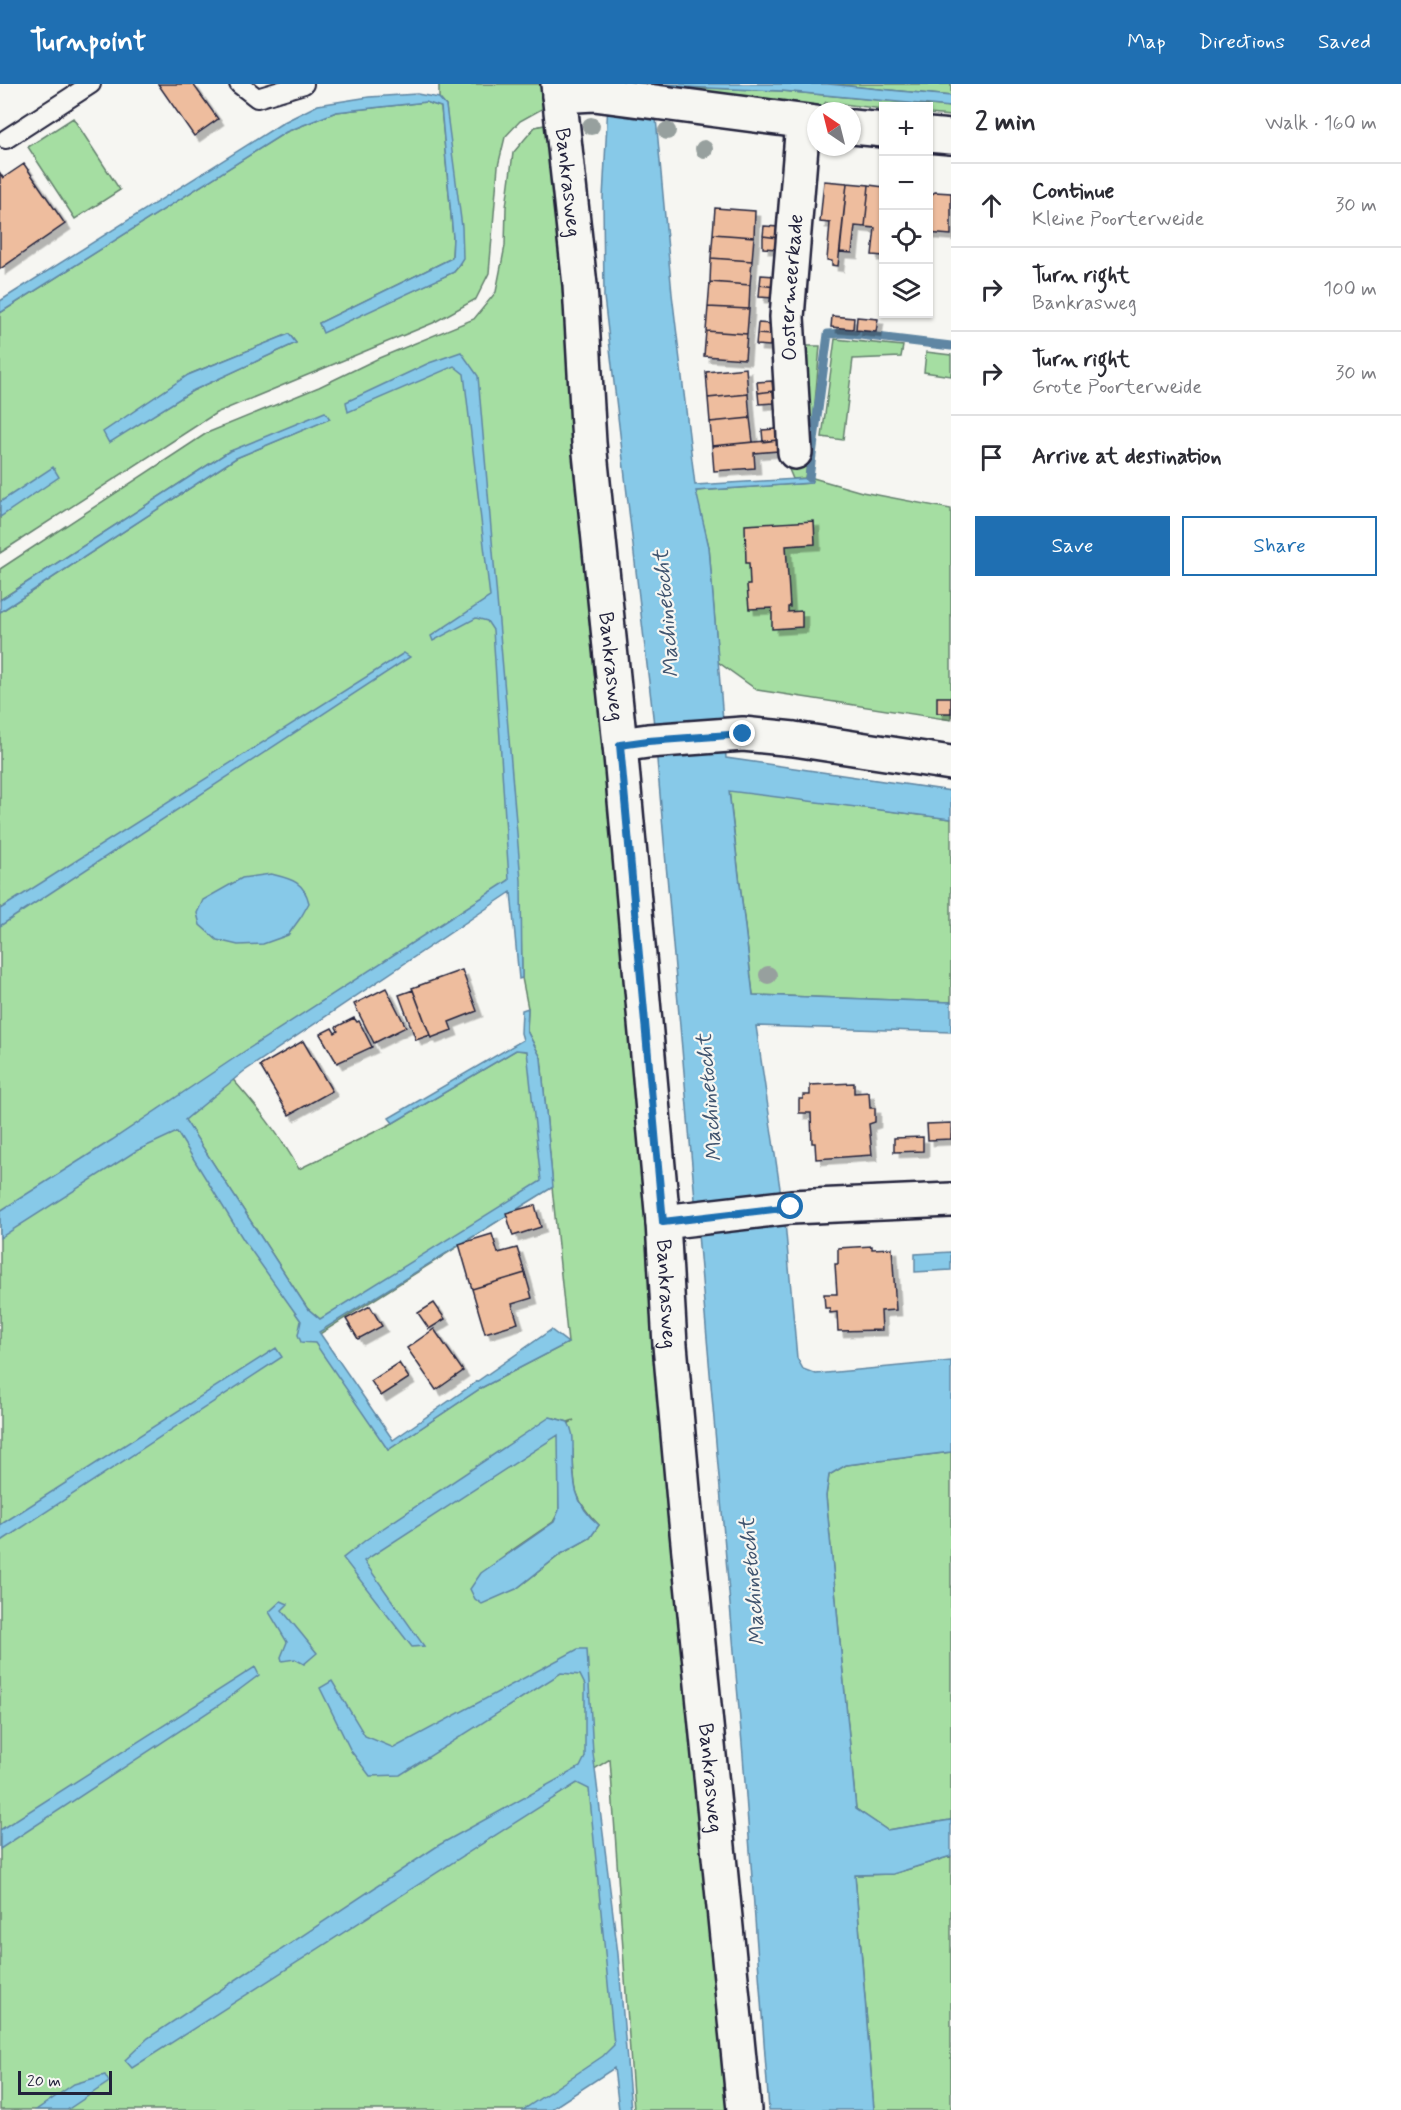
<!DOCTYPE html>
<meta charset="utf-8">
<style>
:root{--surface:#fff;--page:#f2f2f3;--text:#2b2b33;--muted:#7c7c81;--line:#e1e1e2;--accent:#1f6fb2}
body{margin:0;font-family:Mynerve,sans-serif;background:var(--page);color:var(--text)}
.controls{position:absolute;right:18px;top:18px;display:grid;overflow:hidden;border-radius:0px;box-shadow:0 2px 4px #0004}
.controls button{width:54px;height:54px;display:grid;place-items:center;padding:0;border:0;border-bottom:2px solid var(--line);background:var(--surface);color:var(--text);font:30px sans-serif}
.compass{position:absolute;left:807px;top:18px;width:54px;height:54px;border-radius:50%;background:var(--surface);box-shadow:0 2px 4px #0004;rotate:325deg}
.scale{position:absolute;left:18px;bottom:15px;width:94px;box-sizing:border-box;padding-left:6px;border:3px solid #22223b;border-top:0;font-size:16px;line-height:21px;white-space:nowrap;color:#22223b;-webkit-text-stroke:4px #f6f6f2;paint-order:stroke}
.stop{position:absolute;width:18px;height:18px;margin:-14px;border:4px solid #1f6fb2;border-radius:50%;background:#fff}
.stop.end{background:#1f6fb2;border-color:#fff;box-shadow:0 2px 6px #0008}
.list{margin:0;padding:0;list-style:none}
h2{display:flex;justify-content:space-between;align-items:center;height:78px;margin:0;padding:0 24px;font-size:26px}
h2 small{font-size:20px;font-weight:400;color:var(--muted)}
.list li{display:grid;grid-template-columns:39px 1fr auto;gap:18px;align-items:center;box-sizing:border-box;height:84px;padding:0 24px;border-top:2px solid var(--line)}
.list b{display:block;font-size:22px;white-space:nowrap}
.list p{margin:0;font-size:20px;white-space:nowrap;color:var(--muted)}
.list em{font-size:20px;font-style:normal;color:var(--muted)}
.actions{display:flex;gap:12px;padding:18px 24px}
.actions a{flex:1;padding:14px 0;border:2px solid var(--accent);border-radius:0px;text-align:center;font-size:21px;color:var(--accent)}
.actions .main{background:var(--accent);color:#fff}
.icon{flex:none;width:33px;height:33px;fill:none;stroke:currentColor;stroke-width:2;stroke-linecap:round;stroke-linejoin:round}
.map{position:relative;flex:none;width:951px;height:2026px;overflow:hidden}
header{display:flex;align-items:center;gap:36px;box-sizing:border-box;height:84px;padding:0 30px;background:var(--accent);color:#fff}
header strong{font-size:28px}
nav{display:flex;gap:33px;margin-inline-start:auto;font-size:21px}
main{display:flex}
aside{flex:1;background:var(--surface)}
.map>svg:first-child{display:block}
.green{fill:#a5dea2;stroke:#64806e;stroke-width:1.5;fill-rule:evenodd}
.water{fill:#87c9e8;stroke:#5f86a3;stroke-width:1.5}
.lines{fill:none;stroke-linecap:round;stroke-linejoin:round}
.stream{stroke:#5f86a3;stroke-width:9}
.building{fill:#eebd9e;stroke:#22223b;stroke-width:1.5;filter:url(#shadow)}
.lane-casing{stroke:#22223b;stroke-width:22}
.street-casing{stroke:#22223b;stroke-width:38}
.lane{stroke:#f6f6f2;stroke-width:18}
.street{stroke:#f6f6f2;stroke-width:33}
.tree{fill:#97a09e}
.route{stroke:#1f6fb2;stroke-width:8}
.labels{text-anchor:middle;stroke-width:4.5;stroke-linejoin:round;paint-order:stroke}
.street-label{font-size:21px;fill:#22223b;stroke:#f6f6f2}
.water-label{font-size:22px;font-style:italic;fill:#40546f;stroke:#f6f6f2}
</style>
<header>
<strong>Turnpoint</strong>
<nav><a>Map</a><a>Directions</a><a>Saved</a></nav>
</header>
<main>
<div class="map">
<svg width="951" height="2026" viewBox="0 0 951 2026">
<defs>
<filter id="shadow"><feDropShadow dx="5.5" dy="5.5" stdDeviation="0" flood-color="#0004"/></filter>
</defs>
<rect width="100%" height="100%" fill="#f6f6f2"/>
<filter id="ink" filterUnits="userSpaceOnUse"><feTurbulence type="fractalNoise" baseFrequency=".0167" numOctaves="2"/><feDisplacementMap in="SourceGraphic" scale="12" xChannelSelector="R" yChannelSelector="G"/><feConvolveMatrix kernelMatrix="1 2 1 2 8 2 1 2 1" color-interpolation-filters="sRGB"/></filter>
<g filter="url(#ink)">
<path class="green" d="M439 0H543L547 22 520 37 505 53 498 82 489 189 476 215 433 239 216 329 0 469V229L286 48 336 28 426 18 441 23 453 153 452 174 319 239 323 248 454 188 460 181 446 22 439 14ZM289 250 296 259 192 307 109 358 104 348 190 290Z
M828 0H951V12Z
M656 2 782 7 951 23V32L929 30 928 22H884L883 25 826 18 818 27Z
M73 34 120 106 75 135 28 63Z
M549 40 637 978 728 2026H634L610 1675 442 1782 577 1699 589 1695 618 1967 526 2026H0V528L236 374 329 335 228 368 0 516V485L207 349 319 303 379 274 474 235 496 208 505 162 506 123 513 69 535 43ZM520 796 522 894 528 924 527 947 541 974 552 1094 527 967 516 966 393 1039 299 1085C278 1048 257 1023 229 991ZM158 1025 185 1036 307 1224 320 1235 315 1258 177 1048ZM552 1103 568 1259 481 1304 388 1366 318 1251ZM554 1334 568 1338 574 1336 478 1398ZM573 1366C574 1401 572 1415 599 1441L590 1454 561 1470 516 1505 505 1471 553 1438 559 1427V1377Z
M835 255 903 262 901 273 853 275 843 356 822 353Z
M793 262H820L813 341 805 394 793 395 788 383 798 384Z
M926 268 951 271V292L924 288Z
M813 394 862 408 951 425V636L757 606 718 578 709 463 695 407 811 399Z
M729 706 951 735V918L753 911Z
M951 1368V1736L887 1746 856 1725 826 1412 829 1391 846 1381Z
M951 1772V2026H874L855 1791 893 1790Z"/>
<path class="water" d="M609 0H828L951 12V23L782 7 656 2V34L672 210 695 401 813 394 811 399 696 407 709 463 726 674 951 707V735L729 707 753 911 951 918V948L756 942 785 1138 797 1274 803 1285 816 1290 951 1277V1368L846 1381 829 1391 826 1412 856 1725 887 1746 951 1736V1772L893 1790 855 1791 874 2026H769L743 1671 654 641 604 213 603 114Z
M417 10 439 14 446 22 462 143 463 174 454 188 323 249 319 239 452 174 453 153 441 23 426 18 336 28 286 48 0 229V217L284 38 318 21 369 13Z
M289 250 296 259 192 307 109 359 103 348 188 291Z
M461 268 478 292 521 796 522 894 519 895 511 808 243 988 185 1036 307 1224 320 1235 541 1097 527 967 516 966 393 1039 389 1034 523 956 521 949 522 926 528 924 527 947 541 974 553 1103 319 1248 393 1356 551 1246 568 1259 481 1304 388 1366 315 1259 301 1258 298 1251 301 1237 243 1155 177 1048 136 1067 0 1154V1127L112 1056 245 967 509 796 493 546 487 537 476 534 433 557 431 552 490 513 464 290 454 282 348 328 346 318 429 279Z
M325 328 330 335 236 374 0 528V516L228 368Z
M53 383 59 393 0 433V418Z
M404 569 410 573 0 842V825Z
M271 790C291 795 304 797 309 819L301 833 288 851 263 860 238 861 217 856 200 841 197 829 203 816 242 794Z
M951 1168V1186L915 1188V1170Z
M276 1264 282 1273 0 1458V1441Z
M550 1333 568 1338C574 1349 573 1355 573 1366 573 1397 573 1420 599 1441L590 1454 561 1470 516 1505 482 1520 475 1515 470 1505 481 1489 554 1438 559 1426 558 1351 364 1477 424 1562 412 1563 343 1474 367 1455Z
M281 1517 288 1520 282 1526 317 1569 304 1580 295 1575 282 1577 281 1573 287 1558 269 1528Z
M578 1565H587L593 1669 618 1870 631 2026H619L614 1984 550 2026H523L603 1972 614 1961 589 1705 577 1699 132 1984 125 1976 148 1954 439 1761 580 1683 585 1673V1601L580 1591 561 1589 400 1691 370 1692 351 1667 320 1604 332 1597 365 1652 394 1664Z
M255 1583 259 1591 219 1621 0 1765V1746Z
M105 1991 109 1998 67 2026H36L74 2000Z"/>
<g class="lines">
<path class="stream" d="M809 394 828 250 844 249 951 262"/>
</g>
<path class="building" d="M158 0H193L218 35 194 52Z
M24 80 65 140 0 185V89L3 94Z
M824 97 847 99 838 182 832 181V177L827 176 830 139 820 138Z
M847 99 869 101 865 143 855 142 852 169 840 168Z
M869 101 884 103V172L872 171 875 144 865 143Z
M935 108 951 109V151L928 149 931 111Z
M715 124 755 127 754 153 713 150Z
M764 142 779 143 778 154 763 152Z
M713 150 754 153 752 177 711 174Z
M763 152 778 154 777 165 763 164Z
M711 174 752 177 750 201 710 198Z
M761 191 775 192V203L760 201Z
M710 198 750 201 749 225 708 223Z
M760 201 775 203 774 214 759 213Z
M708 223 749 225 747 250 706 247Z
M832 232 854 234 853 245 831 243Z
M857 233 878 235 876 248 856 246Z
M758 239 772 240 771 251 757 250Z
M706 247 747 250 745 275 704 272Z
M757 250 771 251 770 262 756 261Z
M746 284 748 310 708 314 706 288Z
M772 297 773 307 758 309 757 298Z
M773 307 774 319 759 320 758 309Z
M748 310 750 334 710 338 708 314Z
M750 334 753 358 712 362 710 338Z
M776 345 777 356 763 358 762 346Z
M777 356 778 367 754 369 755 384 714 387 712 362Z
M814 437 815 460 786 462 790 523H788V528L802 527V543L772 545V524L749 525 747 501H750L749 479H746L745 441Z
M937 613H951V629H937Z
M462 886 477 927 449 938 452 946 431 954 412 904Z
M386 904 406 943 374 959 354 920Z
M413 906 430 951 416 956 399 911Z
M354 934 357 938 359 937 372 963 337 979 320 950 332 944 335 949 338 947 336 943Z
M303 957 332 1007 289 1031 260 982Z
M854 999V1009L869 1008 870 1024H875V1038L869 1040 872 1071 816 1075 815 1059H812L811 1029H799V1015H803V1011H810V1001Z
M951 1039V1055L928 1056 927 1040Z
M923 1053V1067L894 1068V1054Z
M535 1121 541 1143 513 1152 506 1129Z
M492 1150 498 1169 517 1164 525 1189 472 1205 459 1160Z
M872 1162V1165L892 1164 896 1226 881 1227 882 1246 838 1247 837 1228 830 1229V1224H825L824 1210H837L835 1180H838V1164Z
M525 1189 532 1214 512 1220 518 1239 485 1249 472 1205Z
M434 1219 445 1235 429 1245 418 1229Z
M370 1222 382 1242 358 1255 346 1235Z
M434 1245 463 1287 436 1306 407 1264Z
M399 1279 409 1294 381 1312 371 1297Z"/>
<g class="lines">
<defs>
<path id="lane" d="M239 0 257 14 304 0
M6 55 91 0"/>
<g id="street">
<path id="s1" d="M558 0 580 201 589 359 620 661 663 1138 670 1261 685 1428 744 2026"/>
<path d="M559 12 594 10 816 39"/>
<path d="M852 43 884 46"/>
<path d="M928 51 951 53"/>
<path id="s2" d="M795 368 787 233 803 38"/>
<path d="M620 661 648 657 743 650 794 655 951 679"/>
<path d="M663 1138 791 1123 951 1116"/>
</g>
</defs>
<use href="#lane" class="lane-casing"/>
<use href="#street" class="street-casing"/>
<use href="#lane" class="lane"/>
<use href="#street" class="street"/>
</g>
<g class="tree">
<circle cx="591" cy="42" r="9"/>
<circle cx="667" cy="47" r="9"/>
<circle cx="704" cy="65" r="9"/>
<circle cx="768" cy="891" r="9"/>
</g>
</g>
<g class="lines" filter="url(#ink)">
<path class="route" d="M743 650 648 657 620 661 663 1138 791 1123"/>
</g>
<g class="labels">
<g class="street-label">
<text dy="7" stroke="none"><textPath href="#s1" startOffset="99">Bankrasweg</textPath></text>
<text dy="7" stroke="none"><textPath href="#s2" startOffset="165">Oostermeerkade</textPath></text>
<text dy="7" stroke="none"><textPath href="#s1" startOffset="585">Bankrasweg</textPath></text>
<text dy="7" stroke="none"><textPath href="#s1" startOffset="1215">Bankrasweg</textPath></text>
<text dy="7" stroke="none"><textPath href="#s1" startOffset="1701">Bankrasweg</textPath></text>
</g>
<g class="water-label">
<text transform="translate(665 530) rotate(-95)" y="8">Machinetocht</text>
<text transform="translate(708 1014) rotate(-95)" y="8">Machinetocht</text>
<text transform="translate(751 1498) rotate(-95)" y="8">Machinetocht</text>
</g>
</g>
</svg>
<div class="controls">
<button>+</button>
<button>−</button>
<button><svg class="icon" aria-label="locate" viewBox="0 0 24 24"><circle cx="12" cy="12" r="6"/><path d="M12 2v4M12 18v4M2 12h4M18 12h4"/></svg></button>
<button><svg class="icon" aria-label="layers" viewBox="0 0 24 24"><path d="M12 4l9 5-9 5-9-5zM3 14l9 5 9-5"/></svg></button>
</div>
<svg class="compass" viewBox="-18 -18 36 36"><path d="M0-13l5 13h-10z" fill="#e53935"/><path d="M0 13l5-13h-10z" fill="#7c7c81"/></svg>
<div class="scale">20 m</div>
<div class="stop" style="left:791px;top:1123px"></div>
<div class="stop end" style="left:743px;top:650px"></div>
</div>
<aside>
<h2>2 min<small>Walk · 160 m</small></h2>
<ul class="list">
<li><svg class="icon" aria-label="ahead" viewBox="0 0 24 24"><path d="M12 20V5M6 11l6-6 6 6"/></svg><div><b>Continue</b><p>Kleine Poorterweide</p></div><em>30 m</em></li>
<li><svg class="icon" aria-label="right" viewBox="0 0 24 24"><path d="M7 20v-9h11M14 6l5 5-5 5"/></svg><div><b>Turn right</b><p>Bankrasweg</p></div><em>100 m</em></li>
<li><svg class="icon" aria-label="right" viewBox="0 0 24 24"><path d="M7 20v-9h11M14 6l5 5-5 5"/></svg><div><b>Turn right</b><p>Grote Poorterweide</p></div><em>30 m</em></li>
<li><svg class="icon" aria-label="arrive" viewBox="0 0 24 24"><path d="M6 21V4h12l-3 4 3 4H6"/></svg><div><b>Arrive at destination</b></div></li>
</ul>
<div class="actions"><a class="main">Save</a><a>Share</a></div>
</aside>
</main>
